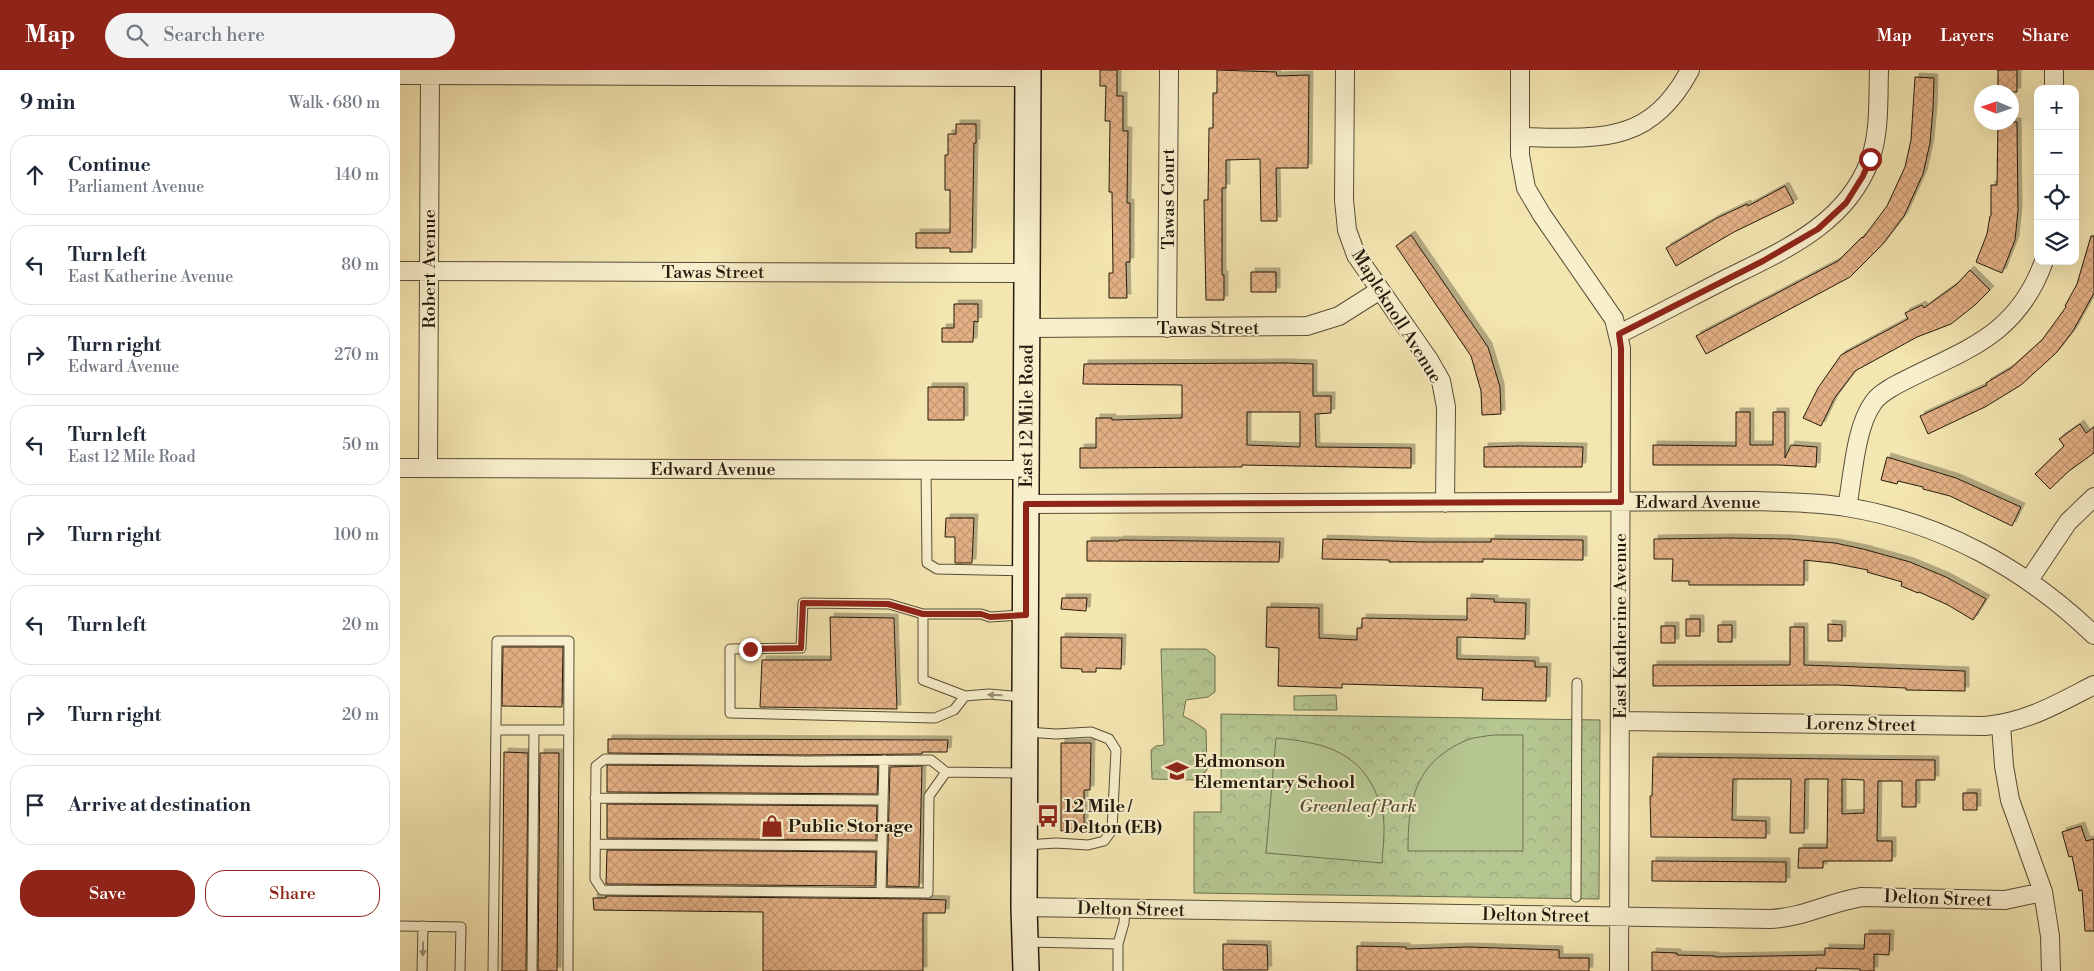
<!DOCTYPE html>
<meta charset="utf-8">
<style>
:root{--surface:#fff;--page:#f2f2f3;--text:#1f2937;--muted:#747a83;--line:#e0e1e3;--accent:#8f2418}
body{margin:0;font-family:"Libre Bodoni",serif;background:var(--page);color:var(--text)}
.controls{position:absolute;right:15px;top:15px;display:grid;overflow:hidden;border-radius:10px;box-shadow:0 5px 20px #0002}
.controls button{width:45px;height:45px;display:grid;place-items:center;padding:0;border:0;border-bottom:1px solid var(--line);background:var(--surface);color:var(--text);font:25px sans-serif}
.compass{position:absolute;left:1574px;top:15px;width:45px;height:45px;border-radius:50%;background:var(--surface);box-shadow:0 5px 20px #0002;rotate:272deg}
.stop{position:absolute;width:15px;height:15px;margin:-11px;border:4px solid #8f2418;border-radius:50%;background:#fff}
.stop.end{background:#8f2418;border-color:#fff;box-shadow:0 1px 5px #0008}
.list{margin:0;padding:0;list-style:none}
h2{display:flex;justify-content:space-between;align-items:center;height:65px;margin:0;padding:0 20px;font-size:21px}
h2 small{font-size:16px;font-weight:400;color:var(--muted)}
.list li{display:grid;grid-template-columns:32px 1fr auto;gap:15px;align-items:center;box-sizing:border-box;height:80px;margin:0 10px 10px;padding:0 10px;border:1px solid var(--line);border-radius:20px}
.list b{display:block;font-size:19px;white-space:nowrap}
.list p{margin:0;font-size:16px;white-space:nowrap;color:var(--muted)}
.list em{font-size:16px;font-style:normal;color:var(--muted)}
.actions{display:flex;gap:10px;padding:15px 20px}
.actions a{flex:1;padding:11px 0;border:1px solid var(--accent);border-radius:20px;text-align:center;font-size:18px;color:var(--accent)}
.actions .main{background:var(--accent);color:#fff}
.icon{flex:none;width:28px;height:28px;fill:none;stroke:currentColor;stroke-width:2;stroke-linecap:round;stroke-linejoin:round}
.map{position:relative;flex:none;width:1694px;height:901px;overflow:hidden}
header{display:flex;align-items:center;gap:30px;box-sizing:border-box;height:70px;padding:0 25px;background:var(--accent);color:#fff}
header strong{font-size:24px}
nav{display:flex;gap:28px;margin-inline-start:auto;font-size:18px}
.search{width:350px;height:45px;background:var(--page);display:flex;align-items:center;gap:12px;box-sizing:border-box;padding:0 18px;border-radius:28px;color:var(--muted);font-size:19px}
main{display:flex}
aside{flex:1;background:var(--surface)}
.map>svg:first-child{display:block}
.park{fill:url(#park-crowns);stroke:#6d704f}
.pitch{fill:#b5c691;stroke:#6d704f}
.building{fill:url(#building-cross-hatch);stroke:#251a0d;fill-rule:evenodd;filter:url(#shadow)}
.lines{fill:none;stroke-linecap:round;stroke-linejoin:round}
.service-casing{stroke:#594d36;stroke-width:11}
.minor-casing{stroke:#594d36;stroke-width:20}
.secondary-casing{stroke:#251a0d;stroke-width:28}
.service{stroke:#f8efcc;stroke-width:9}
.minor{stroke:#f8efcc;stroke-width:18}
.secondary{stroke:#f8efcc;stroke-width:25}
.oneway{fill:#998f76}
.route{stroke:#8f2418;stroke-width:6}
.labels{text-anchor:middle;stroke-width:4;stroke-linejoin:round;paint-order:stroke}
.street-label{font-size:18px;fill:#251a0d;stroke:#f8efcc}
.poi-label{font-size:18px;font-weight:bold;fill:#251a0d;stroke:#f8efcc;text-anchor:start}
.park-label{font-size:18px;font-style:italic;fill:#57563b;stroke:#f8efcc}
</style>
<header>
<strong>Map</strong>
<div class="search"><svg class="icon" aria-label="search" viewBox="0 0 24 24"><circle cx="10" cy="10" r="6"/><path d="M15 15l6 6"/></svg>Search here</div>
<nav><a>Map</a><a>Layers</a><a>Share</a></nav>
</header>
<main>
<aside>
<h2>9 min<small>Walk · 680 m</small></h2>
<ul class="list">
<li><svg class="icon" aria-label="ahead" viewBox="0 0 24 24"><path d="M12 20V5M6 11l6-6 6 6"/></svg><div><b>Continue</b><p>Parliament Avenue</p></div><em>140 m</em></li>
<li><svg class="icon" aria-label="left" viewBox="0 0 24 24"><path d="M17 20v-9H6M10 6l-5 5 5 5"/></svg><div><b>Turn left</b><p>East Katherine Avenue</p></div><em>80 m</em></li>
<li><svg class="icon" aria-label="right" viewBox="0 0 24 24"><path d="M7 20v-9h11M14 6l5 5-5 5"/></svg><div><b>Turn right</b><p>Edward Avenue</p></div><em>270 m</em></li>
<li><svg class="icon" aria-label="left" viewBox="0 0 24 24"><path d="M17 20v-9H6M10 6l-5 5 5 5"/></svg><div><b>Turn left</b><p>East 12 Mile Road</p></div><em>50 m</em></li>
<li><svg class="icon" aria-label="right" viewBox="0 0 24 24"><path d="M7 20v-9h11M14 6l5 5-5 5"/></svg><div><b>Turn right</b></div><em>100 m</em></li>
<li><svg class="icon" aria-label="left" viewBox="0 0 24 24"><path d="M17 20v-9H6M10 6l-5 5 5 5"/></svg><div><b>Turn left</b></div><em>20 m</em></li>
<li><svg class="icon" aria-label="right" viewBox="0 0 24 24"><path d="M7 20v-9h11M14 6l5 5-5 5"/></svg><div><b>Turn right</b></div><em>20 m</em></li>
<li><svg class="icon" aria-label="arrive" viewBox="0 0 24 24"><path d="M6 21V4h12l-3 4 3 4H6"/></svg><div><b>Arrive at destination</b></div></li>
</ul>
<div class="actions"><a class="main">Save</a><a>Share</a></div>
</aside>
<div class="map">
<svg width="1694" height="901" viewBox="0 0 1694 901">
<defs>
<pattern id="park-crowns" width="20" height="18" patternUnits="userSpaceOnUse" patternTransform="scale(1.25)"><rect width="20" height="18" fill="#b5c691"/><path d="M2 6a3 3 0 1 1 6 0M12 15a3 3 0 1 1 6 0" fill="none" stroke="#9caa7c"/></pattern>
<pattern id="building-cross-hatch" width="8" height="8" patternUnits="userSpaceOnUse" patternTransform="scale(1.25)"><rect width="8" height="8" fill="#e4b186"/><path d="M0 0l8 8M0 8l8-8" fill="none" stroke="#c39872"/></pattern>
<filter id="shadow"><feDropShadow dx="4" dy="-4" stdDeviation="0" flood-color="#0004"/></filter>
</defs>
<rect width="100%" height="100%" fill="#f4e6b1"/>
<filter id="stains"><feTurbulence type="fractalNoise" baseFrequency=".004" numOctaves="4"/><feColorMatrix values="0 0 0 0 .2 0 0 0 0 .09 0 0 0 0 .02 0 0 0 .5 -.17"/></filter>
<radialGradient id="worn" r=".72"><stop offset=".6" stop-color="#630" stop-opacity="0"/><stop offset="1" stop-color="#630" stop-opacity=".3"/></radialGradient>
<path class="park" d="M761 579H806L815 586V622L808 627 786 630 783 646 793 651 806 660 807 700 798 710 752 709 751 680 756 676 764 675Z
M936 625 937 640H894V626Z
M821 644 1200 650 1199 829 794 823V742H821Z"/>
<path class="pitch" d="M1094 665H1123V781H1008C1008 730 1015 692 1067 670 1075 667 1086 666 1094 665Z
M876 668C918 672 956 679 975 721 977 727 981 733 982 739 986 756 983 775 982 793L866 783Z"/>
<path class="building" d="M700 0H717V26H723V61H728L727 133H730V192H726L727 228H709V203H713L712 122H709L710 51H705L706 16H700Z
M817 0 876 2 877 6 909 5 908 98H876L877 151H861L860 89 826 90V118H822V205H824V230H806L804 130H808L809 58H813V23H817Z
M1598 0H1617V22H1598Z
M1515 7 1534 8 1533 39 1530 73 1523 104 1504 146 1482 175 1450 207 1306 284 1296 266 1438 191 1462 167 1463 168 1487 136 1505 97 1511 70Z
M1598 52H1617L1618 141 1615 170 1602 203 1576 192 1587 164 1590 146H1591V115H1597Z
M556 54H576V73H574L572 182H550V178H516V163H550V120H545V85H548V64H556Z
M1385 116 1394 133 1334 162 1276 196 1266 178 1317 148 1347 134 1348 136Z
M1011 165 1088 277 1100 317 1101 344 1082 345 1081 321 1071 286 996 176Z
M1691 166H1694V223L1673 261 1656 283 1621 315 1585 337 1528 364 1520 346 1587 315 1586 313 1611 298 1642 270 1666 237 1665 236 1677 214Z
M1570 200 1590 220 1575 235 1551 254 1517 267 1455 301 1434 329 1421 356 1403 348 1418 318 1441 285 1508 249 1505 243 1522 235 1524 238 1557 214Z
M851 202H876V222H851Z
M554 234H578V252L574 251 573 272H542V258H554Z
M888 293 913 294V326H931V343L915 344 916 377 1011 378V398L842 395V397L680 398V378H696V348H712V350L782 348V315L683 314 684 294ZM847 342H900V377L847 375Z
M528 317H564V350H528Z
M1336 342H1350V375H1373V342H1385V388L1391 375 1417 377 1416 397 1379 395H1253V375L1336 376Z
M1680 354 1686 363 1694 357V383L1669 401 1650 419 1635 404 1664 376 1659 369Z
M1118 376 1183 377 1182 397H1084V377Z
M1487 387 1556 408 1621 437 1612 456 1550 426 1523 419V417L1498 411 1497 414 1481 410Z
M546 448H574L572 493H555V467H545Z
M1329 468 1389 469 1435 473 1463 479 1510 492 1546 507 1586 529 1573 550 1548 535 1519 522 1518 523 1501 516 1502 512 1467 502 1468 500 1432 493 1404 490V515H1289V511H1272L1273 489H1254V469Z
M923 469 1024 472H1091V469L1183 470V490L1083 489V492H989V490L922 489Z
M719 470 880 472 879 492 687 491V471H719Z
M662 528H687L686 541 661 539Z
M1067 528 1094 529V532L1126 533 1125 569 1057 567V589L1135 591V597H1147L1146 631 1082 630 1083 618 942 614V618L878 616 879 578 866 577 867 537 919 538V568L957 570V558H962V548L1067 550Z
M430 547 494 548 497 639 360 637 362 590H431Z
M1286 549H1300V566H1286Z
M1428 554 1442 555V571H1428Z
M1318 555H1332V572H1318Z
M1261 556H1275V573H1261Z
M1390 557H1404V595L1565 601V621L1506 620V618L1437 615 1253 616V595H1390Z
M661 567 722 568 721 599 696 598V602H682V599L661 598Z
M103 577H163L162 637 102 636Z
M208 669 548 670 547 682H522V684L406 685 208 683Z
M661 673H691L690 720H684V760L661 761Z
M104 682 128 683 126 901H102Z
M140 683H159L157 901H138Z
M1253 687 1535 690V710H1516V737H1502V711H1478L1477 771H1492V791H1423V798H1398L1399 778H1427L1428 709H1405L1404 763H1390L1391 709H1333L1332 750 1366 751V768L1251 767 1250 726H1252ZM1442 709 1464 710V743L1442 744Z
M207 695 478 697 477 724 207 722Z
M522 696 519 817 487 816 490 697Z
M1563 723H1577V740H1563Z
M207 734 477 736 476 770 207 768Z
M1681 756 1686 771 1694 769V861H1685L1682 820 1679 821 1672 786 1669 787 1662 762Z
M207 780 476 782 475 816 206 814Z
M1252 791 1386 792V812L1252 811Z
M206 826 519 829 546 830 545 843H523V901H363V842L194 840 193 828H206Z
M1465 864H1490L1489 885 1474 884V901H1460V899L1416 898V901H1252V882L1277 883V885L1315 886V887L1425 885V878L1464 879Z
M823 874 867 875 868 900H823Z
M957 876 1006 877V879L1068 877 1159 880V888H1189V901H957Z"/>
<g class="lines">
<defs>
<path id="service" d="M526 399 527 493 537 499 624 501
M523 544V610L565 626 589 624 624 627
M565 626 554 640 535 648 330 643V579L401 578 403 533 489 534 523 544H581L590 547 623 545
M96 660H169
M546 702 529 726 528 823 202 820 195 809 196 696 205 689 406 691 531 690 546 702 623 703
M195 728 483 730
M195 774 482 776
M626 775 656 773 688 775 704 771 712 760 716 680 709 669 691 662 656 664 626 662
M481 823 484 690
M1176 827 1177 613
M0 856 61 857 60 901
M626 872 718 874
M22 901 23 856
M93 901 97 571H169L168 901
M132 901 134 660
M718 901V874L724 853 725 838"/>
<path id="minor" d="M945 0 944 130 947 160 956 185 1029 290 1041 311 1046 337 1045 433
M1120 0V85L1126 118 1142 145 1214 249 1221 278 1219 901
M0 5 628 7
M1654 19V0
M1120 67C1196 68 1249 77 1290 0
M0 201 627 203
M626 258 907 256 939 246 980 220
M767 258 769 0
M1219 264C1255 246 1289 228 1324 210 1382 181 1446 155 1470 90 1480 62 1478 30 1479 0
M0 398 626 400
M28 398 30 0
M626 434 1355 431C1385 432 1416 432 1446 437 1540 452 1626 499 1694 565
M1447 437C1453 407 1455 358 1473 333 1478 325 1486 321 1494 316 1559 281 1616 270 1644 191
M1629 510 1668 452 1694 427
M1220 651 1585 656C1627 652 1657 634 1694 615
M1601 655 1604 696 1610 730 1643 822 1650 866 1651 901
M624 837 1370 849C1402 848 1430 832 1462 827L1605 830 1643 822"/>
<g id="secondary">
<path id="s1" d="M626 901 624 837 628 0"/>
</g>
</defs>
<use href="#service" class="service-casing"/>
<use href="#minor" class="minor-casing"/>
<use href="#secondary" class="secondary-casing"/>
<use href="#service" class="service"/>
<use href="#minor" class="minor"/>
<use href="#secondary" class="secondary"/>
</g>
<defs><path id="oneway-solid" d="M-6-.8H1V-3.2L6.5 0L1 3.2V.8H-6Z" transform="scale(1.25)"/></defs>
<g class="oneway">
<use href="#oneway-solid" transform="translate(595 625) rotate(-178)"/>
<use href="#oneway-solid" transform="translate(23 879) rotate(91)"/>
</g>
<g class="lines">
<path class="route" d="M350 579 401 578 403 533 488 534 523 544H581L590 547 626 545V434L1221 432V278L1219 264 1363 191 1418 159 1446 133 1463 106 1470 89"/>
</g>
<defs>
<symbol id="school-bare" viewBox="-9 -9 18 18"><path d="M0-5L7-2L0 1L-7-2ZM-4 1L0 2.5L4 1V4Q0 6-4 4Z" fill="#8f2418" stroke="#f8efcc" stroke-width="2.5" paint-order="stroke"/></symbol>
<symbol id="bus-bare" viewBox="-9 -9 18 18"><path d="M-5-6H5V4H4V6H2V4H-2V6H-4V4H-5ZM-3.5-4V0h7V-4ZM-3.5 1.2v1.5H-2V1.2ZM2 1.2v1.5H3.5V1.2Z" fill="#8f2418" stroke="#f8efcc" stroke-width="2.5" paint-order="stroke"/></symbol>
<symbol id="shop-bare" viewBox="-9 -9 18 18"><path d="M-5-2.5h2.3a2.7 3.5 0 0 1 5.4 0H5L5.5 6h-11ZM-1.5-2.5h3a1.5 2.3 0 0 0-3 0Z" fill="#8f2418" stroke="#f8efcc" stroke-width="2.5" paint-order="stroke"/></symbol>
</defs>
<g fill-rule="evenodd">
<use href="#school-bare" x="761" y="685" width="32" height="32"/>
<use href="#bus-bare" x="632" y="730" width="32" height="32"/>
<use href="#shop-bare" x="356" y="740" width="32" height="32"/>
</g>
<g class="labels">
<g class="street-label">
<text transform="translate(768 129) rotate(-90)" y="6">Tawas Court</text>
<text transform="translate(29 199) rotate(-90)" y="6">Robert Avenue</text>
<text x="313" y="208">Tawas Street</text>
<text transform="translate(997 246) rotate(58)" y="6">Mapleknoll Avenue</text>
<text x="808" y="264">Tawas Street</text>
<text dy="6" stroke="none"><textPath href="#s1" startOffset="555">East 12 Mile Road</textPath></text>
<text x="313" y="405">Edward Avenue</text>
<text x="1298" y="438">Edward Avenue</text>
<text transform="translate(1220 556) rotate(-90)" y="6">East Katherine Avenue</text>
<text transform="translate(1461 654) rotate(1)" y="6">Lorenz Street</text>
<text transform="translate(1538 828) rotate(2)" y="6">Delton Street</text>
<text transform="translate(731 839) rotate(1)" y="6">Delton Street</text>
<text transform="translate(1136 845) rotate(1)" y="6">Delton Street</text>
</g>
<g class="poi-label">
<text x="794" y="697">Edmonson<tspan x="794" dy="21">Elementary School</tspan></text>
<text x="664" y="742">12 Mile /<tspan x="664" dy="21">Delton (EB)</tspan></text>
<text x="388" y="762">Public Storage</text>
</g>
<g class="park-label">
<text x="958" y="742">Greenleaf Park</text>
</g>
</g>
<rect width="100%" height="100%" filter="url(#stains)"/>
<rect width="100%" height="100%" fill="url(#worn)"/>
</svg>
<div class="controls">
<button>+</button>
<button>−</button>
<button><svg class="icon" aria-label="locate" viewBox="0 0 24 24"><circle cx="12" cy="12" r="6"/><path d="M12 2v4M12 18v4M2 12h4M18 12h4"/></svg></button>
<button><svg class="icon" aria-label="layers" viewBox="0 0 24 24"><path d="M12 4l9 5-9 5-9-5zM3 14l9 5 9-5"/></svg></button>
</div>
<svg class="compass" viewBox="-18 -18 36 36"><path d="M0-13l5 13h-10z" fill="#e53935"/><path d="M0 13l5-13h-10z" fill="#747a83"/></svg>
<div class="stop" style="left:1470px;top:89px"></div>
<div class="stop end" style="left:350px;top:579px"></div>
</div>
</main>
